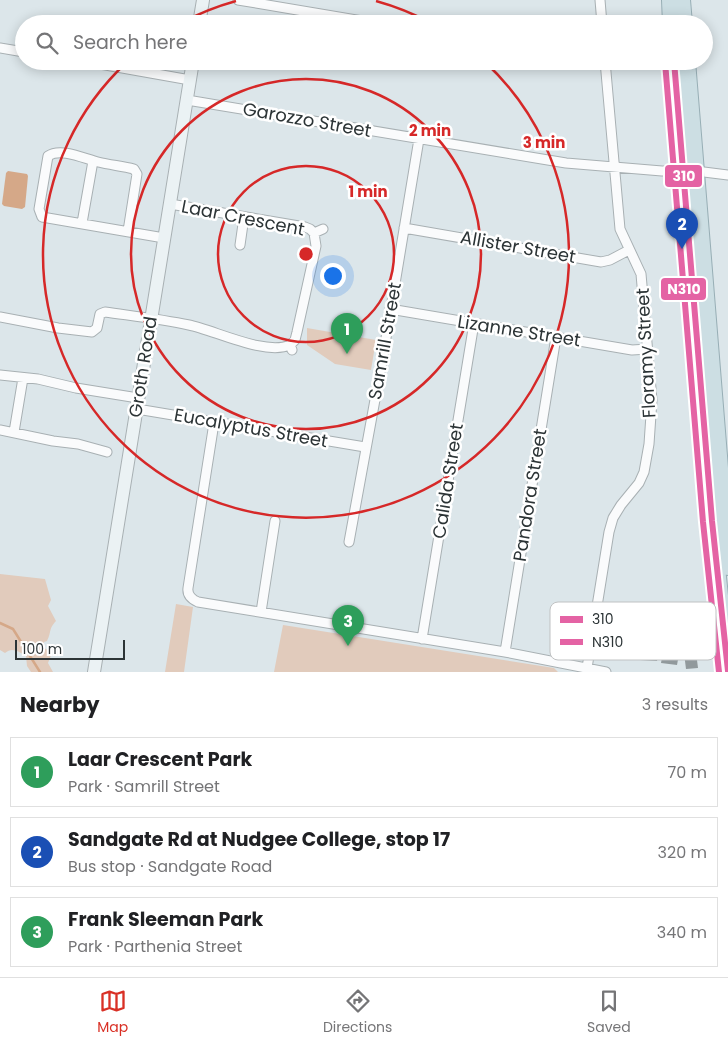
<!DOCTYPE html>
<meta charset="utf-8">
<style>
:root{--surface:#fff;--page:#f2f2f2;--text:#202124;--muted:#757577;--line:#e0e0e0;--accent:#d93025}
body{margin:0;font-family:Poppins,sans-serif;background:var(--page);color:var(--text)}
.scale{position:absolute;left:15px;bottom:12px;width:110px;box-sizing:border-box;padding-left:5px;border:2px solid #2c3436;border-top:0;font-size:14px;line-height:18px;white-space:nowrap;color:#2c3436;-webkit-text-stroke:4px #fff;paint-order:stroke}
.you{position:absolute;left:332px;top:275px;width:18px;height:18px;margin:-12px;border:4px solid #fff;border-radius:50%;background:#1a73e8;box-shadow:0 0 0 8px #1a73e833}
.badge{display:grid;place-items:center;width:32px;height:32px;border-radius:50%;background:var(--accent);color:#fff;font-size:16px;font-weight:700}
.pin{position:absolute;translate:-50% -41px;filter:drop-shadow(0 1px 2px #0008)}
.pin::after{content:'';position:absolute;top:26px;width:18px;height:15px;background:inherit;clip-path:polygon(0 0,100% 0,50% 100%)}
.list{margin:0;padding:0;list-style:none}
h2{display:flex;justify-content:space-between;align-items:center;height:65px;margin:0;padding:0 20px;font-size:21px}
h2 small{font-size:16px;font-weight:400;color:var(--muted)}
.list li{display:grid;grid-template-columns:32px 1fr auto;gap:15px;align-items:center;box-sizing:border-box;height:70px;margin:0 10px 10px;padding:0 10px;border:1px solid var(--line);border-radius:0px}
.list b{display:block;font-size:19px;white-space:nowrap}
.list p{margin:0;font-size:16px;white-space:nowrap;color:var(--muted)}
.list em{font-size:16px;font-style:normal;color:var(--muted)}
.icon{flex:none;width:28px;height:28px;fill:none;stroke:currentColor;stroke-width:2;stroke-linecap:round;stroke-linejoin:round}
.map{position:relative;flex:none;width:728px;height:672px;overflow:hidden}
.search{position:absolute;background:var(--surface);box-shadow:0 2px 12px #0003;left:15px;right:15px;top:15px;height:55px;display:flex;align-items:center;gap:12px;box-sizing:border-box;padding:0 18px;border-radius:28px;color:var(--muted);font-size:19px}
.sheet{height:305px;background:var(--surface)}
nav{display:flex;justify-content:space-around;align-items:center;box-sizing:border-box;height:70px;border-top:1px solid var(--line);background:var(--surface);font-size:14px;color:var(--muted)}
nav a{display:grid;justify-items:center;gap:2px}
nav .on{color:var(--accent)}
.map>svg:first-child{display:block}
.green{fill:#e1cbbc}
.water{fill:#d5a888}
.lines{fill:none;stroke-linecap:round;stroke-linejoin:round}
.stream{stroke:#d5a888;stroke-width:2.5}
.building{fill:#91999c}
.street-casing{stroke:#a8b0b3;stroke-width:11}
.secondary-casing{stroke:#a8b0b3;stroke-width:14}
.highway-casing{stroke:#97aeb5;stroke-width:18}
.street{stroke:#fafbfc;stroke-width:9}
.secondary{stroke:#ebf2f4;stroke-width:12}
.highway{stroke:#ccdee3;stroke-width:16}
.bus-1-casing{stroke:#fff;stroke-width:10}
.bus-2-casing{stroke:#fff;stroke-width:10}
.bus-1{stroke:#e463a4;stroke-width:6}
.bus-2{stroke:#e463a4;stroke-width:6}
.ring{fill:none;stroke:#d62828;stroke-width:2.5}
.labels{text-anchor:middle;stroke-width:5;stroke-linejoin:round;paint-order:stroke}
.street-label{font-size:18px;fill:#2c3436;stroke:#fff}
.key{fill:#fff;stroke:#c0c2c3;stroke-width:1}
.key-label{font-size:14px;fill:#2c3436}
.centre{fill:#d62828;stroke:#fff;stroke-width:2.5}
.ring-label{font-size:15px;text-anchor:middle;font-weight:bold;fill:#d62828;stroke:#fff;stroke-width:5;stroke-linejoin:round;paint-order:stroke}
.line-badge{stroke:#fff;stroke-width:2}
.badge-label{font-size:14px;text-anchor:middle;font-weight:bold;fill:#fff}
</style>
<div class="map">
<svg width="728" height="672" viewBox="0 0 728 672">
<rect width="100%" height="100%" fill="#dce6ea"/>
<path class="green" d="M307 328 376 340 371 370 335 364 307 345Z
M0 574 45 579 51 600 48 606 56 621C48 630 52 631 47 641L44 642 43 647 52 653 48 663 53 672H31L27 666 26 656C18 651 12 647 5 653L0 650Z
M176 604 193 607 184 672H165Z
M283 625 554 668 558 672H274Z"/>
<path class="water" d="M8 171 27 174 28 176 25 207 22 209 4 206 2 204 6 173Z"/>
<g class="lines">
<path class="stream" d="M0 623 13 629 40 672"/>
</g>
<path class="building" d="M621 645 631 647V649L637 650 636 660 619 657Z
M642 648 659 651 657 661 640 660Z
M663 652 679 654 677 665 661 663Z
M696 652 698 668 686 669 684 653Z"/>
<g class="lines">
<defs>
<path id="street" d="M238 0 380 24
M600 0 602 24
M33 24V23
M0 48 24 52
M83 61 190 80
M187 100 566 163 662 171H696L728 175
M170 204 305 227 310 229 314 233
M82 223 93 161
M404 228 601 262 610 260 629 250
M128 231 137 174 134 169C122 166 110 165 98 162 85 159 61 147 48 156L39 209 42 217 164 238
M240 245 244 217
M390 309 632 350 648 349
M0 317 58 328 92 332 97 328 100 314 105 312C133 316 161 319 189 325 214 330 265 356 290 345L292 350
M290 345 295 340 297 332 316 246 314 233 323 229
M0 375 38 379 76 388 138 398
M137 409 365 447
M214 423 188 588C187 595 191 599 198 602L505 652 606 672
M0 430 53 441 78 444 107 452
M14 432 23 378
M349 542 383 356 419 139
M261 612 275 521
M422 639 474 323
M505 652 556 337
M587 668 609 532 613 518 621 505 639 483 644 472 649 444 652 400 641 274 620 229 605 61"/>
<path id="secondary" d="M199 24 203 0
M94 672 193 61"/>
<path id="highway" d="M670 0 671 24
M682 0 684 24
M674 61 712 521 728 671
M687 61 728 567"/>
</defs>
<use href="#street" class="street-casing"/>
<use href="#secondary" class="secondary-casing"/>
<use href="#highway" class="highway-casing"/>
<use href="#street" class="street"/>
<use href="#secondary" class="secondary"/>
<use href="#highway" class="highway"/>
<defs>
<path id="bus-1" d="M674 61 712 521 728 671"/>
<path id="bus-2" d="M665 62 703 522 719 672"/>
</defs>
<use href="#bus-1" class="bus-1-casing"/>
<use href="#bus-2" class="bus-2-casing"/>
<use href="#bus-1" class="bus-1"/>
<use href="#bus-2" class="bus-2"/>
</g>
<g class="ring">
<circle cx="306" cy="254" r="88"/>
<circle cx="306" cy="254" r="175"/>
<path d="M181 23A263 263 0 0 1 236 1M376 1A263 263 0 0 1 431 23M485 62A263 263 0 1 1 127 62"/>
</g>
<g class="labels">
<g class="street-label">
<text transform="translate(307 120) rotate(10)" y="6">Garozzo Street</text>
<text transform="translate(243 218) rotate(11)" y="6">Laar Crescent</text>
<text transform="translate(518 247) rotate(10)" y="6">Allister Street</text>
<text transform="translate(519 331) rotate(9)" y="6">Lizanne Street</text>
<text transform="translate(385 341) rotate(-80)" y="6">Samrill Street</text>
<text transform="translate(646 353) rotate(-93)" y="6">Floramy Street</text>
<text transform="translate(143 367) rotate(-81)" y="6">Groth Road</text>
<text transform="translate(251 428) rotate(10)" y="6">Eucalyptus Street</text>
<text transform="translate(448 481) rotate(-81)" y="6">Calida Street</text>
<text transform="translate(530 495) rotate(-81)" y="6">Pandora Street</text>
</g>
</g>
<rect x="550" y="602" width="166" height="58" rx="8" class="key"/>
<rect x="560" y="616" width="23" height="7" fill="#e463a4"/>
<rect x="560" y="639" width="23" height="6" fill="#e463a4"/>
<g class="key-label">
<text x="592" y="624">310</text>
<text x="592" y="647">N310</text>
</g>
<circle cx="306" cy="254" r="8" class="centre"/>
<g class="ring-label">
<text x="430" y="136">2 min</text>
<text x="544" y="148">3 min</text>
<text x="368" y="197">1 min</text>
</g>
<g class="line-badge">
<rect x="664" y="164" width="39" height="24" rx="5" fill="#e463a4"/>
<rect x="660" y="277" width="47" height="24" rx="5" fill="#e463a4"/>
</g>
<g class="badge-label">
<text x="684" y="181">310</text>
<text x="684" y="294">N310</text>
</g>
</svg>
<div class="scale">100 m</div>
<div class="you"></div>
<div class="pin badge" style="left:347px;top:354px;background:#2e9e5b">1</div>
<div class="pin badge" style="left:682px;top:249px;background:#1a4fb4">2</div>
<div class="pin badge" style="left:348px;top:646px;background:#2e9e5b">3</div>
<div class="search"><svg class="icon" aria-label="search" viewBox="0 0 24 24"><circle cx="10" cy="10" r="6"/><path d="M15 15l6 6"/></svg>Search here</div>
</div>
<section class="sheet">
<h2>Nearby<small>3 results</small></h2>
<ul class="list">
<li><span class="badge" style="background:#2e9e5b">1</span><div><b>Laar Crescent Park</b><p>Park · Samrill Street</p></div><em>70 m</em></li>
<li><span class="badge" style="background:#1a4fb4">2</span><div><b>Sandgate Rd at Nudgee College, stop 17</b><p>Bus stop · Sandgate Road</p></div><em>320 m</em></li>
<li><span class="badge" style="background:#2e9e5b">3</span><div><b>Frank Sleeman Park</b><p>Park · Parthenia Street</p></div><em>340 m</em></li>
</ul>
</section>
<nav>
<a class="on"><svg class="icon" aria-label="map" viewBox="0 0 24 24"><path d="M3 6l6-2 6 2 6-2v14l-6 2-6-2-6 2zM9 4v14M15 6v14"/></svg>Map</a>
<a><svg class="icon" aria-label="directions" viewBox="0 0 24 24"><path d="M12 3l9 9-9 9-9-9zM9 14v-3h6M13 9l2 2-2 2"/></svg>Directions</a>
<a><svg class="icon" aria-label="saved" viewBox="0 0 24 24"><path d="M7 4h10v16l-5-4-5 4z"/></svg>Saved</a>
</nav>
